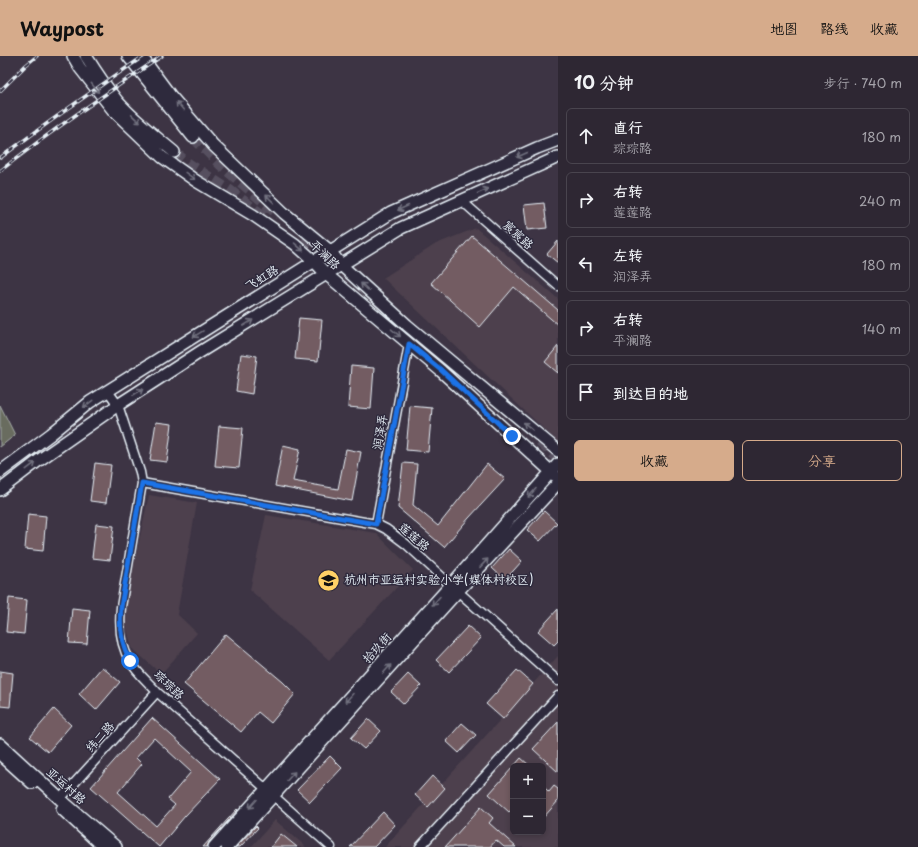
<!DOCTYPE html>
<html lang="zh">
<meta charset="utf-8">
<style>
:root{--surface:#2e2733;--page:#3a333f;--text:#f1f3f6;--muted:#a7a5ac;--line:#49444e;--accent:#d6ab8b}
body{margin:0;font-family:"Playpen Sans","LXGW WenKai TC",sans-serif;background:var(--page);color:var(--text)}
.controls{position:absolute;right:12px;bottom:12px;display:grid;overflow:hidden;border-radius:6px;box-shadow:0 2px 6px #0003}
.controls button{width:36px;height:36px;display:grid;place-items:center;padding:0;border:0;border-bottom:1px solid var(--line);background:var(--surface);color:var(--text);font:20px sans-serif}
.stop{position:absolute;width:12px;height:12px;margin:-9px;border:3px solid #1a73e8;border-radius:50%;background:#fff}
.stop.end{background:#1a73e8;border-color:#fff;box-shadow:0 1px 4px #0008}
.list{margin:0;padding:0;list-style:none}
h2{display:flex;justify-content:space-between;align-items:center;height:52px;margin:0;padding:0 16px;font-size:17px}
h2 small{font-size:13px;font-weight:400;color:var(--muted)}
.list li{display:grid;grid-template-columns:26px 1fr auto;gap:12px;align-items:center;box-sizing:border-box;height:56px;margin:0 8px 8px;padding:0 8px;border:1px solid var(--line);border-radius:6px}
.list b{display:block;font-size:15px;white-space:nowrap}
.list p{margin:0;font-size:13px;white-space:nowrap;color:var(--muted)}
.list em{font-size:13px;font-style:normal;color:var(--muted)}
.actions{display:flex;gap:8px;padding:12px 16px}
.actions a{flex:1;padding:9px 0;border:1px solid var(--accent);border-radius:6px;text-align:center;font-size:14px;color:var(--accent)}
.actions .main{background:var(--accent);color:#111}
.icon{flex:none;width:22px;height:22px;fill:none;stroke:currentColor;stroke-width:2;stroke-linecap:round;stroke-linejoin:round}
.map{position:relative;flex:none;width:558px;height:791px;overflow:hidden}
header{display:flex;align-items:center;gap:24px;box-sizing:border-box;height:56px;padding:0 20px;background:var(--accent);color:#111}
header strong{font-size:19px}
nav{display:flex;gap:22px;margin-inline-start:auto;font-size:14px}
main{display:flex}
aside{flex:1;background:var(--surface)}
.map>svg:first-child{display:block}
.built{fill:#4d404d;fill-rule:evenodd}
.green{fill:#696c5e;stroke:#a8aeab}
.building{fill:#735c62;stroke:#e8f1f8;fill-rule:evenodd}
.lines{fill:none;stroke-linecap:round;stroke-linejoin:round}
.major-tunnel{stroke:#57505f;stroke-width:11;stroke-dasharray:11 5.5;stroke-linecap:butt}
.minor-casing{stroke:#e8f1f8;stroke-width:11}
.major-casing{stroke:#e8f1f8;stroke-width:14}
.minor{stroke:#2f2a3d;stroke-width:8}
.major{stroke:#2f2a3d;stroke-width:11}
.rail-casing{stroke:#e8f1f8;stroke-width:3.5}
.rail{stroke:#2f2a3d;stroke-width:2;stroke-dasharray:6;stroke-linecap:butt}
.oneway{stroke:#70707e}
.route{stroke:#1a73e8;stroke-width:5}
.labels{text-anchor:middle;stroke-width:3;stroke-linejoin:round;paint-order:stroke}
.street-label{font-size:12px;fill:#e8f1f8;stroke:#2f2a3d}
.poi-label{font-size:12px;fill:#e8f1f8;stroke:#2f2a3d;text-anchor:start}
</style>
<header>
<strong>Waypost</strong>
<nav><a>地图</a><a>路线</a><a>收藏</a></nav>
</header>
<main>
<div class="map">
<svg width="558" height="791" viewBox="0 0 558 791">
<rect width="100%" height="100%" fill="#3d3444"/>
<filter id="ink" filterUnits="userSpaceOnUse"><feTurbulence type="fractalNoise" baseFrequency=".025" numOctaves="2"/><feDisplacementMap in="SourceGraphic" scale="8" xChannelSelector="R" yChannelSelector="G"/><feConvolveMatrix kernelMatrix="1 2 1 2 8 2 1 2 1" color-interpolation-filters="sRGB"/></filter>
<g filter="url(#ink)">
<path class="built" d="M476 172 558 243V386L383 222 436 188Z
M149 439 197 447 177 558 197 577 161 618 132 592 123 558Z
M266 459 376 477 413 514 329 604 250 534Z
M558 600V791H385ZM513 710H543V776H513Z
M275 764 306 791H251Z"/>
<path class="green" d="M0 349 15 379 0 391Z"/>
<path class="building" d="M544 147 547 172 527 174 524 149Z
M472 180 558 254V269L514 231 480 271 431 227Z
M558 185V207L547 198Z
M299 262 322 264 318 305 295 303Z
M558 290V317L545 306Z
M241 298 257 300 252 338 236 335Z
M351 310 374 312 371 353 348 351Z
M410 350 432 352 428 396 406 394Z
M156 366 172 368 167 406 150 404Z
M219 370 243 372 239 412 215 410Z
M283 389 300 393 293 425 338 433 346 393 361 396 352 445 275 430Z
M95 407 111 409 106 447 90 445Z
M403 407 417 408 413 449 438 470 487 408 505 423 469 462 444 491 398 452Z
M544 455 557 467 540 485 527 474Z
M28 458 46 460 43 495 25 493Z
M96 468 114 470 110 504 92 502Z
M509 493 522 505 505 524 492 512Z
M9 542 27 544 24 578 6 576Z
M72 552 90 554 87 588 69 587Z
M558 553V585L554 589 538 575Z
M468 570 481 582 449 616 436 604Z
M226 578 283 626 295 638 271 667 258 656 241 676 184 628Z
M102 611 120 626 96 654 79 638Z
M517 614 533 628 503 663 486 648Z
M0 615 13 617 10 651 0 650Z
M408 618 421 630 404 648 391 636Z
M54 653 71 669 48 696 30 681Z
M152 662 220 723 185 760 159 791 91 731ZM154 682 191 716 168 743 175 749 156 770 118 736 142 708 136 702Z
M368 663 381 675 364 693 351 682Z
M558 666V716L533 693Z
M462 667 476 679 459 697 446 685Z
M330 700 342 712 310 746 297 734Z
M521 702 530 710H514Z
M513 711V752L509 756 489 738Z
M432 720 445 732 428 751 415 739Z
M543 730 549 736 554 730 558 733V745L543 762Z
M481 751 493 762 489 767 516 791H504L496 784 490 791H445Z
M237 753 238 754 209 786 207 791H203Z
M383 756 395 769 374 791H350Z
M256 770 258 772 240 791H236Z
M281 778 297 791H271Z"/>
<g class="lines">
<path class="major-tunnel" d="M193 81 221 109 279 159
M174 96 190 109 229 134 266 162
M304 181 332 205
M540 386 558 403"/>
<defs>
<path id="minor" d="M462 145 558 230
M108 335 118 349 140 416 142 427 121 551C119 570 120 589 130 605 137 617 148 626 157 636L331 791
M142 427 376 468 386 473 406 488 442 521 558 625
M376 468 409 288
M60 743 157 636
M420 791 558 640"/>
<path id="major" d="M73 0 80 12 113 54 137 77 162 101 196 125 253 159 295 188 314 205 326 218 441 315 558 422
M86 0C96 16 106 31 118 46 135 65 155 80 174 96
M128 0 193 81
M141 0 170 39 213 89 284 157 330 195 341 209 407 269 558 395
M0 416 51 378 90 346 391 157 537 92 558 84
M0 434 38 405 118 349 200 296 401 172 558 101
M0 688 60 743 116 791
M0 698 32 727
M62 753 103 791
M214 791 451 529 558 408
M227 791 458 535 558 427"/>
</defs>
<use href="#minor" class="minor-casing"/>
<use href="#major" class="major-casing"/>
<use href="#minor" class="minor"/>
<use href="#major" class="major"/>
<defs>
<path id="rail" d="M0 35 26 9 37 0
M0 102C47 67 95 33 144 0
M0 115C52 74 107 37 162 0"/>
</defs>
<use href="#rail" class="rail-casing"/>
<use href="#rail" class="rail"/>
</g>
<defs><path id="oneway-shaft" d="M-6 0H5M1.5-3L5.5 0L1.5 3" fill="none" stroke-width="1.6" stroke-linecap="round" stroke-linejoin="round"/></defs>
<g class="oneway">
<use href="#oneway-shaft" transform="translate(95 32) rotate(52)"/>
<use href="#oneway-shaft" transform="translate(180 50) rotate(-131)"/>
<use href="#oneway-shaft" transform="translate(136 63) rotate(43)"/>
<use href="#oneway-shaft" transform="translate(522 99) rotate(156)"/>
<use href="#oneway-shaft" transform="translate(190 120) rotate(36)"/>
<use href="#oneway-shaft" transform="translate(483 135) rotate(-24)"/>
<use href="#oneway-shaft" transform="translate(270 143) rotate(-136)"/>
<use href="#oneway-shaft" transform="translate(403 152) rotate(156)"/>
<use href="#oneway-shaft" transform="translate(299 191) rotate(41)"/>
<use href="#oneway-shaft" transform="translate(365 231) rotate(-137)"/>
<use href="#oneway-shaft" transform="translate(248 267) rotate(-32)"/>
<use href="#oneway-shaft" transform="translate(396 277) rotate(40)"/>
<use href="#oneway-shaft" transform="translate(198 278) rotate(148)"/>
<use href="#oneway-shaft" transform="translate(138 336) rotate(-33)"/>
<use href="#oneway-shaft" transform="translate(88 348) rotate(143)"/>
<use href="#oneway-shaft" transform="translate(528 370) rotate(-140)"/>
<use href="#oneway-shaft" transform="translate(31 410) rotate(-37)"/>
<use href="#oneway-shaft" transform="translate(532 437) rotate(132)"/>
<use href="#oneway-shaft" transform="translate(484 507) rotate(-47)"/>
<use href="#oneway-shaft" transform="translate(436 545) rotate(132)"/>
<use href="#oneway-shaft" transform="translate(387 613) rotate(-48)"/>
<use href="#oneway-shaft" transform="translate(349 642) rotate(132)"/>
<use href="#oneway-shaft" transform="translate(291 720) rotate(-48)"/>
<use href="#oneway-shaft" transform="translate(253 748) rotate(132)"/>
</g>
</g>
<g class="lines" filter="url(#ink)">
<path class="route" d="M130 605C121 585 119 573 121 551L142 427 376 468 409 288 441 314 512 380"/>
</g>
<defs>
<symbol id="school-disc" viewBox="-11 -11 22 22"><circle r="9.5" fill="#ffd166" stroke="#2f2a3d"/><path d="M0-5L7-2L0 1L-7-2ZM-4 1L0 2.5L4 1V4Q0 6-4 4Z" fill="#111"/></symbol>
</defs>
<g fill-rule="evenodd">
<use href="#school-disc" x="316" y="512" width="25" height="25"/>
</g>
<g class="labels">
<g class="street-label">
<text transform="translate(518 179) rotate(42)" y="4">宸宸路</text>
<text transform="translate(325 199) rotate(44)" y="4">平澜路</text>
<text transform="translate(262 222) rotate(-32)" y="4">飞虹路</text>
<text transform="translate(380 376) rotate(-80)" y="4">润泽弄</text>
<text transform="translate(414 481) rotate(40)" y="4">莲莲路</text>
<text transform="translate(377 592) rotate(-48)" y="4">拾玖街</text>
<text transform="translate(169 629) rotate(44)" y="4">琮琮路</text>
<text transform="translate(100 681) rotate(-48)" y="4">纬二路</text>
<text transform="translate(66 730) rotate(42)" y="4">亚运村路</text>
</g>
<g class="poi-label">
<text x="344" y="528">杭州市亚运村实验小学(媒体村校区)</text>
</g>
</g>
</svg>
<div class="controls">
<button>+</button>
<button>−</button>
</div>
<div class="stop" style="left:130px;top:605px"></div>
<div class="stop end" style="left:512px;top:380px"></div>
</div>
<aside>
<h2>10 分钟<small>步行 · 740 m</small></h2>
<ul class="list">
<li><svg class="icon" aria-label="ahead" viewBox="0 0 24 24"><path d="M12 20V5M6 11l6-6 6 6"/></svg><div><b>直行</b><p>琮琮路</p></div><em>180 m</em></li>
<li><svg class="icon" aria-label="right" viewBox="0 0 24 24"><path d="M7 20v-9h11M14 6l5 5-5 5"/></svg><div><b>右转</b><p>莲莲路</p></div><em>240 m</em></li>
<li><svg class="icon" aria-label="left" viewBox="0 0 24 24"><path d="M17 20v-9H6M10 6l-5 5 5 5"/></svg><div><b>左转</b><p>润泽弄</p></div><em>180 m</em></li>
<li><svg class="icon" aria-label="right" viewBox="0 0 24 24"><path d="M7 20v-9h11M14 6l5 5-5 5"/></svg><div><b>右转</b><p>平澜路</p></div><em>140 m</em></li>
<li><svg class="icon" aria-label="arrive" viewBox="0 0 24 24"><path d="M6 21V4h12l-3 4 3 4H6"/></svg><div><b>到达目的地</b></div></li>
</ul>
<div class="actions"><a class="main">收藏</a><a>分享</a></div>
</aside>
</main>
